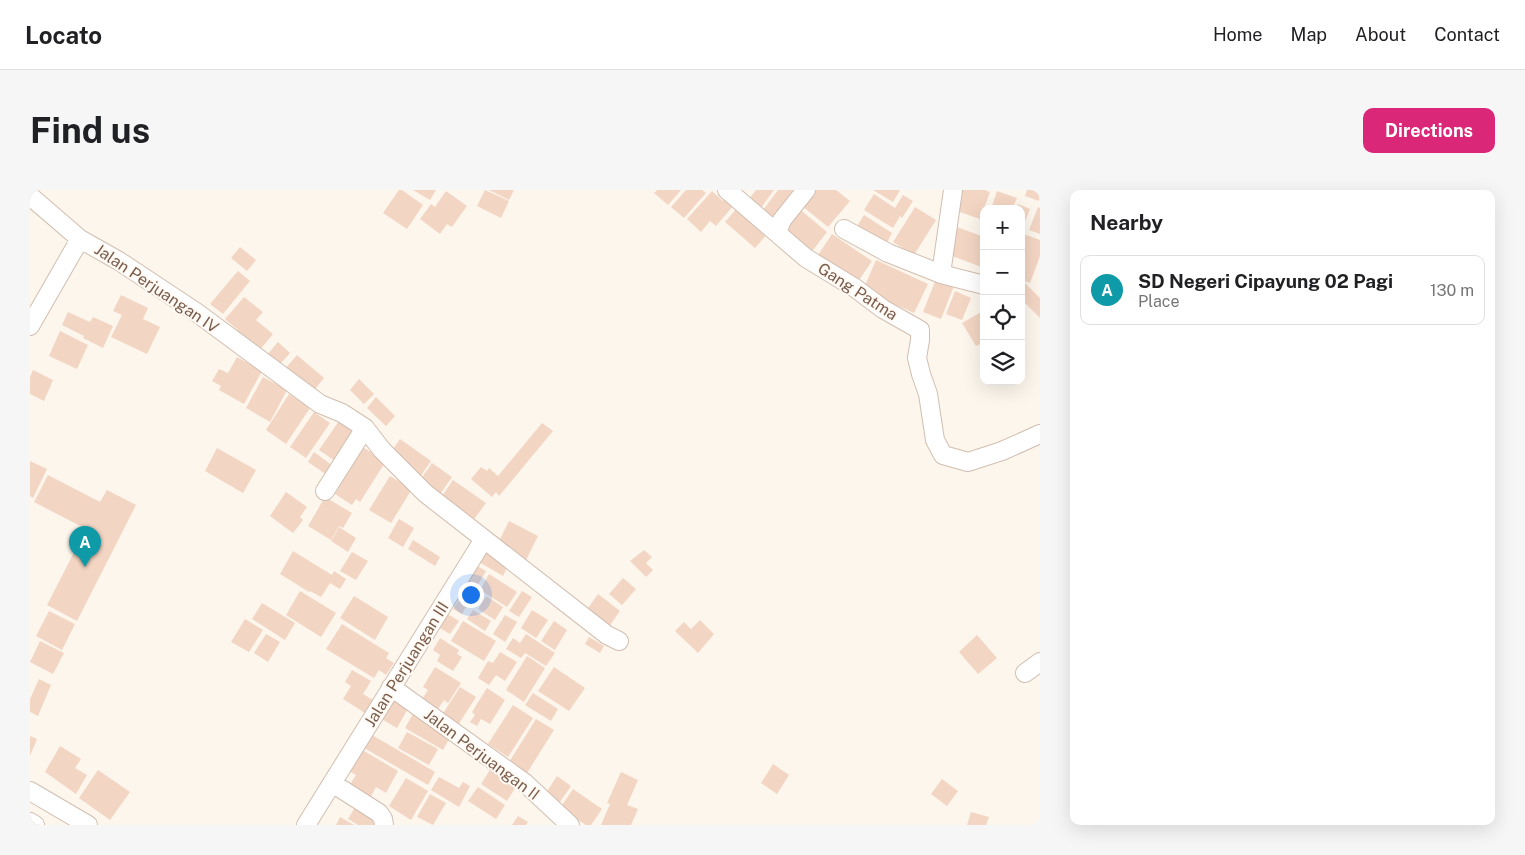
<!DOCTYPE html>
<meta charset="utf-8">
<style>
:root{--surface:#fff;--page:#f6f6f6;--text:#202124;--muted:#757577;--line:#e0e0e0;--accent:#db2777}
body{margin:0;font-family:"Public Sans",sans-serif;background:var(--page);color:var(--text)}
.controls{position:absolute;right:15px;top:15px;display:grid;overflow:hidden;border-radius:10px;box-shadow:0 5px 20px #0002}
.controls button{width:45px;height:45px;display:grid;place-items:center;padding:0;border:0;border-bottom:1px solid var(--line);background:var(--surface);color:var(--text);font:25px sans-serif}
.you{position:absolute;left:440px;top:404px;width:18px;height:18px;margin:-12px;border:4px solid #fff;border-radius:50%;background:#1a73e8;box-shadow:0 0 0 8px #1a73e833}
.badge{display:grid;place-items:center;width:32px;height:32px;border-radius:50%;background:var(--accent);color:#fff;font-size:16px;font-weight:700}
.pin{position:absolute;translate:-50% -41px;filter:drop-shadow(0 1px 2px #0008)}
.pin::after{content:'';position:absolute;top:26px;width:18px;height:15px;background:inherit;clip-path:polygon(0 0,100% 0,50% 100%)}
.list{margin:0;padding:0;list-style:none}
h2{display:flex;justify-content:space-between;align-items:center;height:65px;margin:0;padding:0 20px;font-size:21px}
h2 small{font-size:16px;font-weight:400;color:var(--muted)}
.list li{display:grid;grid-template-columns:32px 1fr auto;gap:15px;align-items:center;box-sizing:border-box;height:70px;margin:0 10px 10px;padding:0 10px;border:1px solid var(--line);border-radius:10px}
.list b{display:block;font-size:19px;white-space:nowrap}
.list p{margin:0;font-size:16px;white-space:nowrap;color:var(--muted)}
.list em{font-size:16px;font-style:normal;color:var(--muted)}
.icon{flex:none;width:28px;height:28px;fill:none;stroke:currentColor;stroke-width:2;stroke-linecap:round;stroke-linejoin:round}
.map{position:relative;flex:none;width:1010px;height:635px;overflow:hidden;border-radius:10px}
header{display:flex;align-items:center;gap:30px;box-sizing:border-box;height:70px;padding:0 25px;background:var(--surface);border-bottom:1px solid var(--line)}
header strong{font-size:24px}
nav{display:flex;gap:28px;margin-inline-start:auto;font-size:18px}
.intro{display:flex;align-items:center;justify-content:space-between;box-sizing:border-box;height:120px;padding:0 30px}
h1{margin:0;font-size:35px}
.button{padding:12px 22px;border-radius:10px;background:var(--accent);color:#fff;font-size:18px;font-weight:700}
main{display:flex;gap:30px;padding:0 30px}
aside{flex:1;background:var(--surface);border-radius:10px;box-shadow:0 5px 20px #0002}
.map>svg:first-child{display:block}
.building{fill:#f3d5c3}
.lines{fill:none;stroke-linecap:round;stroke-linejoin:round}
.minor-casing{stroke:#d1beb0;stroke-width:20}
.minor{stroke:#fff;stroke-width:18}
.labels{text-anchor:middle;stroke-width:4;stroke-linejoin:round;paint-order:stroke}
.street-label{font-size:16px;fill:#7a5c4d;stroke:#fffaf3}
</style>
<header>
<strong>Locato</strong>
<nav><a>Home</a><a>Map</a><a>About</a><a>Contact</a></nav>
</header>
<div class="intro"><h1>Find us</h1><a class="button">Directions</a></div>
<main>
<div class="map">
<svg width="1010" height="635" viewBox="0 0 1010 635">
<rect width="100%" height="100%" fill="#fdf6ec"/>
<path class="building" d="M369 0H372L393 15 377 39 353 23Z
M383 0H406L400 10Z
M455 0 479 11 471 28 447 16Z
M459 0H484L479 10Z
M627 0H651L638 15 624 3Z
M656 0H672L676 3 654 28 641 17Z
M726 0H744L731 18 719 9Z
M748 0H762L765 2 745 29 733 20Z
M784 0H806L820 11 798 37 772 16Z
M843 0H870L863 12Z
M932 0H955L960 2 950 29 924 20Z
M997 0H1010L1009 11 995 6Z
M416 1 437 16 422 37 417 34 410 44 390 29 401 14 405 17Z
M682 1 693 11 695 9 703 16 686 36 680 31 671 42 657 29Z
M967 1 987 8 982 19H961Z
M844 4 865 18 873 5 883 11 872 28 870 26 863 38 834 20Z
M988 14 1000 19 991 42V19H986Z
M709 16 739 42 725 58 695 32Z
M767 17 797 42 780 64 749 39Z
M885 17 906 30 884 65 863 52Z
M1008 17 1010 18V44L999 40Z
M834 25 862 43 855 56 826 38Z
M927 37 954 47V78L917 64Z
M991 43 1010 50V66L1000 93 991 90Z
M802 44 842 71 827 93 788 65Z
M210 57 226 70 217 81 201 68Z
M846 70 898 94 884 123 833 100Z
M208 81 220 91 193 124 180 114Z
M906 89 924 96 911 129 893 122Z
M995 93 1010 108V128L991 109V97Z
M925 101 941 108 932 130 916 124Z
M91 105 118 118 113 129 130 137 117 164 81 147 92 125 83 121Z
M214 107 233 122 226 130 243 144 228 162 205 142 208 140 195 129Z
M953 121 954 152 946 156 932 133Z
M38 122 60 132 63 127 83 136 73 158 53 148 54 146 32 135Z
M30 141 58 155 47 179 19 166Z
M248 152 260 163 249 175 237 165Z
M267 165 294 188 281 204 253 181Z
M207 167 232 181 214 214 189 200 191 196 182 191 189 179 198 183Z
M3 180 23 190 14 211 0 204V187Z
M233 187 257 200 240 232 216 218Z
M329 189 344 204 334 214 320 200Z
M259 204 280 218 256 254 236 240Z
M346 207 365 226 356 236 337 218Z
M284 222 300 233 276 268 260 257Z
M311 228 330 241 308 273 289 260Z
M512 233 523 241 469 306 466 302 462 307 441 289 451 277 457 281 459 278 468 286Z
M370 249 401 271 390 287 359 265Z
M329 255 356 271 330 312 326 309 322 315 305 304 309 298 304 295Z
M187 258 226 280 213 303 175 281Z
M284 262 306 278 300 287 278 272Z
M0 271 17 279 3 308 0 306Z
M402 273 422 287 408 307 388 293Z
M18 285 70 312 77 300 106 315 47 431 17 415 56 339 4 312Z
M360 286 382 299 361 333 339 320Z
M423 290 456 313 442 332 410 309Z
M256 302 277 317 270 327 273 330 263 343 240 326Z
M295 307 322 323 313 338 309 336 301 350 278 336Z
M369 329 384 338 373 357 358 348Z
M479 331 508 346 496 370 467 355Z
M309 337 326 348 318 362 301 351Z
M383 350 410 367 405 376 378 359Z
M456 360 479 373 473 386 449 372Z
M614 360 622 367 616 373 623 380 616 387 600 371Z
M263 361 302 385 304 381 316 389 310 399 300 393 291 407 280 401 279 402 250 384Z
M322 362 338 371 326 390 310 381Z
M442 373 456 381 445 400 450 404 444 414 425 402Z
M459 384 487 402 477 417 450 400Z
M593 388 606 399 592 415 579 404Z
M270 401 306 423 291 447 256 425Z
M492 401 502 407 489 427 479 421Z
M568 404 590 421 578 438 556 421Z
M324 406 358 427 345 450 310 428Z
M456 406 473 417 465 430 448 419Z
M429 410 437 415 432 424 423 419Z
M232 413 265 433 255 450 222 429Z
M443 420 461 431 455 441 437 429Z
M502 420 518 430 506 448 491 438Z
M19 421 45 434 32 460 6 446Z
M416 423 429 431 420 444 408 437Z
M475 425 487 432 475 452 463 444Z
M215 429 233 440 219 462 201 452Z
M670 430 684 444 668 463 645 441 654 432 661 439Z
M433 431 466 451 454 471 421 451Z
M524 431 537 440 525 460 511 451Z
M312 434 359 463 356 468 364 473 356 485 349 480 344 488 296 459Z
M236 444 250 452 238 472 224 463Z
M496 444 525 463 516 476 495 463 491 468 476 459 483 448 490 453Z
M947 445 967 468 948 484 929 462Z
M559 447 574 456 570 463 555 454Z
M410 448 429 460 427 464 432 467 423 481 407 471 410 465 403 460Z
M10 451 34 463 23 484 0 472Z
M470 462 487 472 475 491 466 485 459 495 448 488 458 471 463 473Z
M497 466 515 478 494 512 476 500Z
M405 477 431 493 418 513 414 510 408 519 392 509 398 500 393 497Z
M524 477 555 498 539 521 508 501Z
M322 480 341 491 333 504 343 510 335 523 313 509 321 496 315 492Z
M9 489 21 495 8 526 0 522V509Z
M430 497 446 507 428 535 412 525Z
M457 498 475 510 460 534 451 529 447 536 440 532 445 525 442 522Z
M503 503 528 519 521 531 495 515Z
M361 504 380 515 367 538 348 527Z
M483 515 503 528 478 567 458 554Z
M384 522 422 544 413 560 375 538Z
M506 529 524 540 497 583 479 572Z
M337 542 405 582 398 595 329 555Z
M377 542 408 559 399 575 368 558Z
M0 546 7 549 0 566Z
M30 556 51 569 45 578 57 585 46 604 15 582Z
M329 558 368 581 356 603 346 597 340 608 319 596 326 585 317 580Z
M743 574 759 585 747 604 731 593Z
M463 575 489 592 477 611 451 594Z
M68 580 100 602 80 630 49 608Z
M591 582 608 590 597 615 608 619 601 635H571L580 614 577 613Z
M527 586 541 596 528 615 514 606Z
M409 587 429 598 433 592 440 596 429 617 401 600Z
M376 588 398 601 381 630 359 616Z
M912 589 928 601 917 616 901 604Z
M448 597 475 615 466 629 438 611Z
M543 599 572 619 561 635H556L530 618Z
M400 604 416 613 403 635 387 627Z
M327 614 350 628 346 635H328L318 629Z
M941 622 959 627 956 635H937Z
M488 626 498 632 496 635H482Z
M310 627 324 635H306Z"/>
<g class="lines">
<defs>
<path id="minor" d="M697 0 776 68 825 98 853 119 890 140V150L887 168 891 184 898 204 905 250 913 265 938 272 972 261 1010 244
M0 6 50 49
M814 39 858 63 911 84 954 95
M747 42 752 30 776 0
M911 84 923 0
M0 136 50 49 89 71 166 122 290 214 312 223 335 238 352 260 395 303 454 349 276 635
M295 301 335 238
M454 349 577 445 589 451
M995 483 1010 472
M361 497 495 593 540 635
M302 593 349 623 353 629 354 635
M0 601 58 635
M0 632 5 635"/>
</defs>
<use href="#minor" class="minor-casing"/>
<use href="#minor" class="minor"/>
</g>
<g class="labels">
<g class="street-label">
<text transform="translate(127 98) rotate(34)" y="6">Jalan Perjuangan IV</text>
<text transform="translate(828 101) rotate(33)" y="6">Gang Patma</text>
<text transform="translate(376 474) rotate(-58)" y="6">Jalan Perjuangan III</text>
<text transform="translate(452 564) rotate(37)" y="6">Jalan Perjuangan II</text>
</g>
</g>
</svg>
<div class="controls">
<button>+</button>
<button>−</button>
<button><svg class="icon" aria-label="locate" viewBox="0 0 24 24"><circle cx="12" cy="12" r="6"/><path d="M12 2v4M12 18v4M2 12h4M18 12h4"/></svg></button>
<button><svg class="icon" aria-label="layers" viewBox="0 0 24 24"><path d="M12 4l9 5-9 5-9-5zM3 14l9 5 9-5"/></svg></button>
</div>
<div class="you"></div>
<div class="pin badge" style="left:55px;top:377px;background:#0f9aa8">A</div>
</div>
<aside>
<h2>Nearby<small></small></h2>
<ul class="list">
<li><span class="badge" style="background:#0f9aa8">A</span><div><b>SD Negeri Cipayung 02 Pagi</b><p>Place</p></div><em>130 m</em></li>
</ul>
</aside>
</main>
